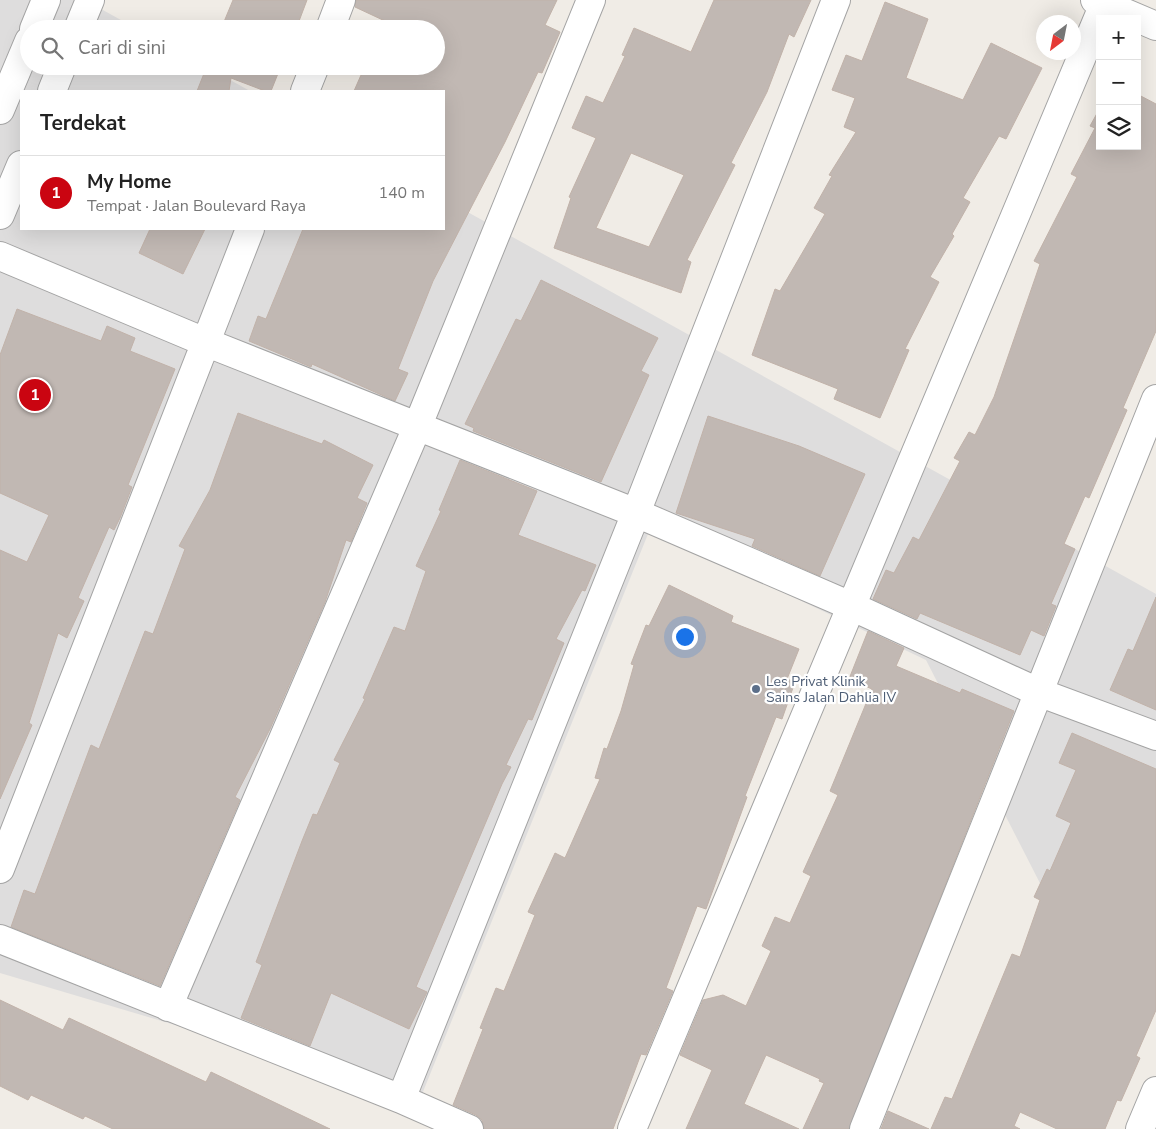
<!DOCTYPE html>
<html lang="id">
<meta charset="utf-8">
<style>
:root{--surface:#fff;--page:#f2f2f2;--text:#222;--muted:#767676;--line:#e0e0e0;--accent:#ca0511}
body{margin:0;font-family:"Nunito Sans",sans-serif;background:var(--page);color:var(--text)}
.controls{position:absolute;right:15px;top:15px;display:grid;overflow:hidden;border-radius:0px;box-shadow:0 5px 20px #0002}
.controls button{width:45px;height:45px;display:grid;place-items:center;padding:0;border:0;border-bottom:1px solid var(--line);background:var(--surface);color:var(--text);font:25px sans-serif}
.compass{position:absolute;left:1036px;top:15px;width:45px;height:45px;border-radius:50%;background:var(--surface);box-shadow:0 5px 20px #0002;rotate:212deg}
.you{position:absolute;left:684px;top:636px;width:18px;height:18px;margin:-12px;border:4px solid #fff;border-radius:50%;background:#1a73e8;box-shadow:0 0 0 8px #1a73e833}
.badge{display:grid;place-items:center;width:32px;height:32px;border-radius:50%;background:var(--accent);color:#fff;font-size:16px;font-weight:700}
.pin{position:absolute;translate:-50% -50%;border:2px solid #fff;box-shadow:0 1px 5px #0006}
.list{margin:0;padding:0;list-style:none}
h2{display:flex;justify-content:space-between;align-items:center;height:65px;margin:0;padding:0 20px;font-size:21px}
h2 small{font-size:16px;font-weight:400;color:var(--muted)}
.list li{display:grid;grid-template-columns:32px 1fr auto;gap:15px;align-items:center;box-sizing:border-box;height:75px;padding:0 20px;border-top:1px solid var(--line)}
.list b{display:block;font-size:19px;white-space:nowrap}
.list p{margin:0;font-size:16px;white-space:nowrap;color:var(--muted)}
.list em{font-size:16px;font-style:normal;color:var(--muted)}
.icon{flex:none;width:28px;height:28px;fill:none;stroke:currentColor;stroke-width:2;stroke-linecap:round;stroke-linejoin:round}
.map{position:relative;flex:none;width:1156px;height:1129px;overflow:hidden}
.search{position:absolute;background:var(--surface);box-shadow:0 5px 20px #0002;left:20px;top:20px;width:425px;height:55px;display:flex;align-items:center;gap:12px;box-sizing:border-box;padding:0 18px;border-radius:28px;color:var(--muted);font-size:19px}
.panel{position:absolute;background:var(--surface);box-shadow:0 5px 20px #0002;left:20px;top:90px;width:425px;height:140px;border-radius:0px}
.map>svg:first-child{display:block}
.residential{fill:#dedddd}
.building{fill:#c1b8b3;stroke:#c1b2a9;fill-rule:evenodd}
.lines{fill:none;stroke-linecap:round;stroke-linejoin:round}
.minor-casing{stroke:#a4a4a4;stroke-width:30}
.minor{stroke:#fff;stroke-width:28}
.service-dot{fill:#5c6f8a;stroke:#fff;stroke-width:2}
.labels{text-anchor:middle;stroke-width:4.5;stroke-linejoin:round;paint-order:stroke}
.service-label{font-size:14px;fill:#4e5e75;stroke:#fff;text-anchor:start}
</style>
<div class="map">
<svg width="1156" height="1129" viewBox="0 0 1156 1129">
<rect width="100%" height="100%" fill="#f0ece6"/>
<path class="residential" d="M0 0H85L137 29H29V66H205L250 91H21V229H444V199L1156 594V915L1116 1032 926 660 650 529 412 1119 256 1049 0 973Z"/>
<path class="building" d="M233 0H307L296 29H221Z
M356 0H557L545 25 560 32 542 73 538 72 505 142 433 281 398 369 408 373 395 401 312 364 311 367 249 341 258 316 266 319 303 229H444V91H354L365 66H436V29H382L385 21 355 7Z
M714 0H811L794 37 789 34 767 92 731 163 735 165 687 260 691 262 681 293 554 248 571 198 569 197 596 138 572 128 586 96 603 103 625 56 622 55 634 28 691 52ZM631 153 684 175 649 247 596 228Z
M885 2 928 19 906 78 963 100 991 43 1042 68 1006 139 999 136 963 198 970 202 952 234 954 236 930 277 939 282 905 349 909 350 880 418 834 399 838 389 752 355 775 289 780 291 825 214 814 208 832 176 829 175 856 132 844 127 855 98 832 90 846 55 862 61Z
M207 66H281L271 91H265L231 78 229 91H197Z
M1137 94 1156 104V331L1123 408 1127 410 1089 498 1085 496 1064 544 1075 549 1051 604 1056 606 1044 636 1031 630 1020 655 920 613 917 619 873 599 886 570 894 573 913 537 919 540 960 461 954 458 969 432 975 435 994 397 1040 264 1034 261 1077 177 1071 174 1095 128 1090 126 1100 108V146H1137Z
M150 229H205L183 274 139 253Z
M541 280 658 338 641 371 649 375 601 482 473 431 474 428 465 424 516 319 521 321Z
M17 309 101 341 107 326 135 338 130 351 175 369 128 485 132 487 120 518 114 530 109 527 78 598 84 601 67 638 58 633 29 723 32 725 0 799V550L27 562 49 515 0 493V355Z
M238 413 322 444 324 440 373 465 357 498 367 503 351 542 346 540 325 602 270 729 235 797 240 800 160 986 11 927 24 890 35 894 91 745 99 749 145 631 153 634 185 549 179 546 210 490Z
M708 416 799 446 865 474 820 576 752 546 755 539 676 513Z
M460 460 537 491 518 535 596 565 585 591 582 590 556 639 564 643 532 720 528 719 506 765 511 767 502 784 416 987 427 992 409 1029 331 993 310 1046 241 1018 262 965 256 962 302 841 313 814 317 815 340 763 334 760 365 699 363 698 394 627 405 631 426 571 416 566 441 511 439 510Z
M669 585 733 616 731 622 799 649 787 679 795 682 782 719 776 717 745 796 747 797 706 909 697 906 666 988 673 991 646 1055 641 1054 613 1129H484L482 1120 476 1115 453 1105 483 1029 480 1028 496 988 504 991 535 915 528 912 555 853 565 858 600 779 595 778 604 748 607 749 621 711 634 665 631 664 646 625 649 626Z
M1156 597V710L1110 690 1128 649 1133 651Z
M868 631 904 648 896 666 960 693 962 689 1014 711 849 1129H803L824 1083 819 1081 820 1079 766 1055 744 1104 799 1129H686L712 1070 680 1055 703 1000 723 995 746 1006 771 951 762 946 775 917 790 923 811 876 803 872 838 795 830 791 872 689 849 679Z
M1072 733 1156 769V1010L1136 1056 1140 1058 1121 1101 1117 1100 1105 1129H1057L1020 1112 1014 1126 1020 1129H931L945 1097 952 1099 1012 954 1020 957 1040 900 1034 897 1047 869 1050 871 1071 823 1056 816 1076 770 1059 763Z
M0 1000 63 1030 69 1018 206 1082 211 1072 330 1129H113L85 1116 83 1119 31 1095 28 1100 0 1086Z
M888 1111 929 1129H881Z"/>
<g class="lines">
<defs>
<path id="minor" d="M1095 0 1156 26
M34 29 46 0
M78 29 90 0
M330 29 341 0
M52 91 62 66
M305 91 315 66
M0 110 29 41
M0 215 21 165
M0 256 205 342 636 513 851 606 1038 692 1156 736
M0 869 250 229
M0 939 401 1099 469 1129
M168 1007 418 425 591 0
M401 1099 636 513 836 0
M632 1129 1104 4
M864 1129 1156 399
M1140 1129 1156 1091"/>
</defs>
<use href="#minor" class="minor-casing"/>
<use href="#minor" class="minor"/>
</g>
<circle class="service-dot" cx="756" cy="689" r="5"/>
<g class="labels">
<g class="service-label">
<text x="766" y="686">Les Privat Klinik<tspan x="766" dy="16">Sains Jalan Dahlia IV</tspan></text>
</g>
</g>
</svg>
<div class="controls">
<button>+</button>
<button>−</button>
<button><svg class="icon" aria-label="layers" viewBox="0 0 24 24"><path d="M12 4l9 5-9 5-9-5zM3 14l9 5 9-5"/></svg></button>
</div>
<svg class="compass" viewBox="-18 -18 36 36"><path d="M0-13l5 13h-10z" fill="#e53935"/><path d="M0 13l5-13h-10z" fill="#767676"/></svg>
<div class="you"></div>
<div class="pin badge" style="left:35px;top:395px">1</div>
<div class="search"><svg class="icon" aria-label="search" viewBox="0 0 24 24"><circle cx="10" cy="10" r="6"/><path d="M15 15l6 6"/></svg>Cari di sini</div>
<section class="panel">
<h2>Terdekat<small></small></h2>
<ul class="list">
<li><span class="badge">1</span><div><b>My Home</b><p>Tempat · Jalan Boulevard Raya</p></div><em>140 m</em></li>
</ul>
</section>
</div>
